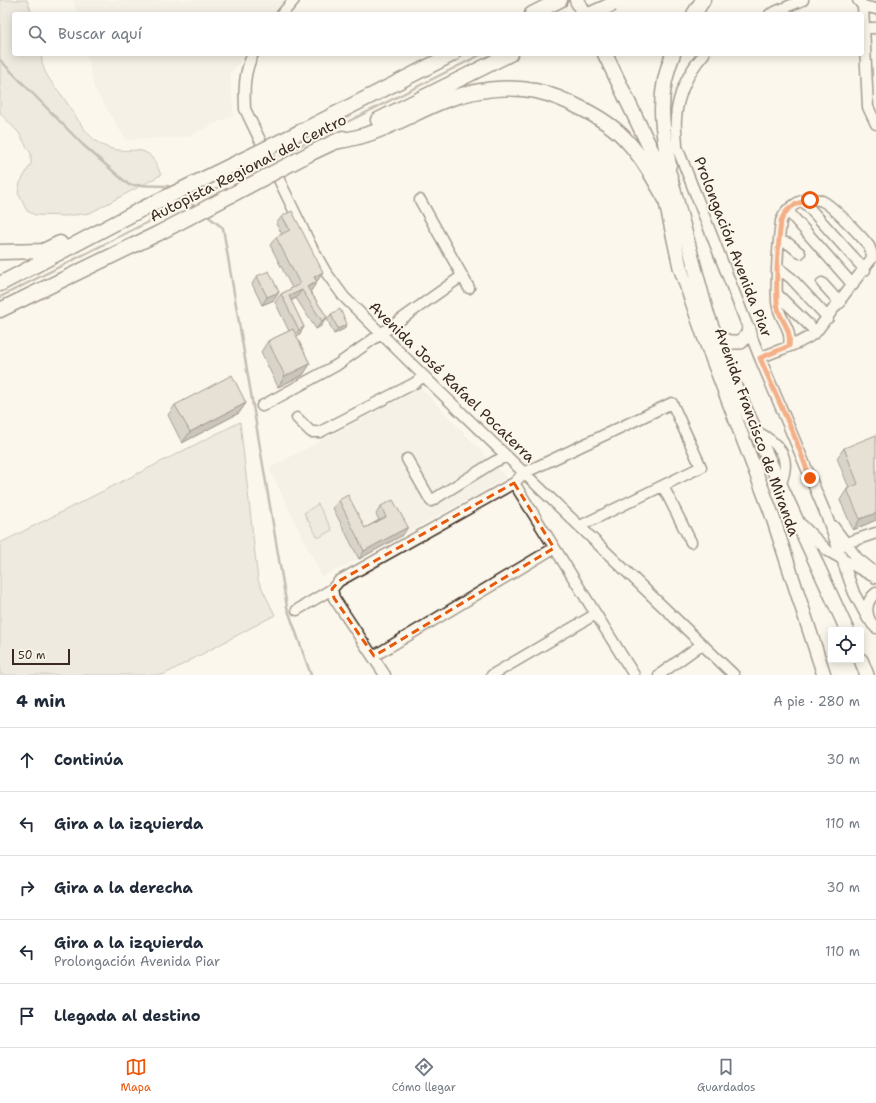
<!DOCTYPE html>
<html lang="es">
<meta charset="utf-8">
<style>
:root{--surface:#fff;--page:#f2f2f3;--text:#1f2937;--muted:#747a83;--line:#e0e1e3;--accent:#ea580c}
body{margin:0;font-family:"Shantell Sans",sans-serif;background:var(--page);color:var(--text)}
.controls{position:absolute;right:12px;bottom:12px;display:grid;overflow:hidden;border-radius:4px;box-shadow:0 2px 10px #0003}
.controls button{width:36px;height:36px;display:grid;place-items:center;padding:0;border:0;border-bottom:1px solid var(--line);background:var(--surface);color:var(--text);font:20px sans-serif}
.scale{position:absolute;left:12px;bottom:10px;width:58px;box-sizing:border-box;padding-left:4px;border:2px solid #3b2a1e;border-top:0;font-size:11px;line-height:14px;white-space:nowrap;color:#3b2a1e;-webkit-text-stroke:3px #fbf7ec;paint-order:stroke}
.stop{position:absolute;width:12px;height:12px;margin:-9px;border:3px solid #ea580c;border-radius:50%;background:#fff}
.stop.end{background:#ea580c;border-color:#fff;box-shadow:0 1px 4px #0008}
.list{margin:0;padding:0;list-style:none}
h2{display:flex;justify-content:space-between;align-items:center;height:52px;margin:0;padding:0 16px;font-size:17px}
h2 small{font-size:13px;font-weight:400;color:var(--muted)}
.list li{display:grid;grid-template-columns:26px 1fr auto;gap:12px;align-items:center;box-sizing:border-box;height:64px;padding:0 16px;border-top:1px solid var(--line)}
.list b{display:block;font-size:15px;white-space:nowrap}
.list p{margin:0;font-size:13px;white-space:nowrap;color:var(--muted)}
.list em{font-size:13px;font-style:normal;color:var(--muted)}
.icon{flex:none;width:22px;height:22px;fill:none;stroke:currentColor;stroke-width:2;stroke-linecap:round;stroke-linejoin:round}
.map{position:relative;flex:none;width:876px;height:675px;overflow:hidden}
.search{position:absolute;background:var(--surface);box-shadow:0 2px 10px #0003;left:12px;right:12px;top:12px;height:44px;display:flex;align-items:center;gap:10px;box-sizing:border-box;padding:0 14px;border-radius:4px;color:var(--muted);font-size:15px}
.sheet{height:372px;background:var(--surface)}
nav{display:flex;justify-content:space-around;align-items:center;box-sizing:border-box;height:56px;border-top:1px solid var(--line);background:var(--surface);font-size:11px;color:var(--muted)}
nav a{display:grid;justify-items:center;gap:2px}
nav .on{color:var(--accent)}
.map>svg:first-child{display:block}
.built{fill:#ede8dd}
.green{fill:#dfd9ce;stroke:#8d8276}
.lines{fill:none;stroke-linecap:round;stroke-linejoin:round}
.stream{stroke:#85796d;stroke-width:2.5}
.minor-casing{stroke:#3b2a1e;stroke-width:13}
.major-casing{stroke:#3b2a1e;stroke-width:16}
.highway-casing{stroke:#3b2a1e;stroke-width:17}
.minor{stroke:#fbf7ec;stroke-width:10}
.major{stroke:#fbf7ec;stroke-width:13}
.highway{stroke:#fbf7ec;stroke-width:14}
.highway-bridge-casing{stroke:#3b2a1e;stroke-width:17;stroke-linecap:butt}
.highway-bridge{stroke:#fbf7ec;stroke-width:14}
.wall{fill:#afa99f;stroke:#3b2a1e}
.shaded-wall{fill:#8f8982;stroke:#3b2a1e}
.building{fill:#ccc4b9;stroke:#3b2a1e}
.route{stroke:#ea580c;stroke-width:5}
.marked{fill:none;stroke:#e8590c;stroke-width:3;stroke-dasharray:8 5;stroke-linejoin:round}
.labels{text-anchor:middle;stroke-width:4;stroke-linejoin:round;paint-order:stroke}
.street-label{font-size:15px;fill:#3b2a1e;stroke:#fbf7ec}
</style>
<div class="map">
<svg width="876" height="675" viewBox="0 0 876 675">
<rect width="100%" height="100%" fill="#fbf7ec"/>
<filter id="ink" filterUnits="userSpaceOnUse"><feTurbulence type="fractalNoise" baseFrequency=".025" numOctaves="2"/><feDisplacementMap in="SourceGraphic" scale="8" xChannelSelector="R" yChannelSelector="G"/><feConvolveMatrix kernelMatrix="1 2 1 2 8 2 1 2 1" color-interpolation-filters="sRGB"/></filter>
<g filter="url(#ink)">
<path class="built" d="M73 0H289L277 14H77Z
M87 54H246L230 74 234 115 187 137 126 140 94 88Z
M421 388 507 478 359 559 322 577 269 468Z"/>
<path class="green" d="M0 0H27L32 14H14V54H41C42 59 42 65 44 69 48 80 57 88 63 97 73 111 87 139 104 146 133 159 146 135 161 175L90 213 66 216 35 215 27 211 18 193 20 183 31 164V154L19 133 0 113Z
M240 422 258 580 275 615 163 675H0V543Z
M318 504 332 530 318 538 304 513Z"/>
<g class="lines">
<path class="stream" d="M560 14 563 12
M0 60 82 144 129 185 168 186 172 189
M280 156 482 54
M181 196 196 207
M190 202 260 166
M205 214 223 228 287 607 311 675
M0 297 150 221"/>
<defs>
<path id="minor" d="M858 0 863 6 868 107 876 124
M863 6 876 9
M282 14 294 0
M770 14 803 0
M864 28H876
M253 54C244 72 244 89 245 109L311 246 325 271 344 297 439 391 734 675
M704 54C689 71 677 95 676 119 675 128 677 138 677 147L760 358 827 517 854 593 868 619
M420 200 469 288
M803 201 865 270
M787 210 853 285
M780 241 789 244 800 253
M778 268 791 278 828 318
M822 283 840 303
M778 295 816 332
M760 358C779 349 800 345 816 332L872 258C872 254 871 250 869 246 862 237 832 205 822 201 806 194 787 206 781 221 778 245 776 278 777 302 779 321 792 325 789 346
M262 406 337 365 462 276
M297 418 311 432H320L415 383 423 376
M754 430C779 443 793 456 780 485
M407 459 431 501 494 462 507 456
M514 483 634 675
M663 486 691 542
M802 525 828 551 876 578
M833 526 857 558 872 570
M846 543 876 533
M876 593C864 602 865 618 876 628
M297 610 332 589
M374 656 554 548
M385 675 334 598 332 589 339 581 514 483 524 473 672 403 701 467 580 526
M492 675 596 614
M659 675 702 644"/>
<path id="major" d="M671 179 707 313 733 382 847 630
M665 198 680 267 707 345 771 512 824 675
M716 337 730 342H741L747 335 749 329
M861 660 867 675"/>
<path id="highway" d="M577 0 584 14
M532 14 560 0
M694 14 703 0
M605 54 655 158 661 182
M378 120 510 54
M298 133 453 54
M335 142C345 140 356 138 365 135 393 127 419 110 446 100 474 90 507 85 536 91 563 97 608 119 626 140 642 157 653 177 665 198
M311 153 343 138
M662 156 671 179
M669 165C661 124 657 94 673 54
M0 252 43 251 60 243
M0 284 142 209
M0 310 159 233"/>
</defs>
<use href="#minor" class="minor-casing"/>
<use href="#major" class="major-casing"/>
<use href="#highway" class="highway-casing"/>
<use href="#minor" class="minor"/>
<use href="#major" class="major"/>
<use href="#highway" class="highway"/>
<defs>
<path id="highway-bridge" d="M591 14 613 4
M142 209 298 133
M159 233 311 153"/>
</defs>
<use href="#highway-bridge" class="highway-bridge-casing"/>
<use href="#highway-bridge" class="highway-bridge"/>
</g>
<path class="wall" d="M282 216 318 280 316 281 311 291H310L327 317 321 326 316 329 296 298 291 301 304 327 299 335 296 336 310 364 303 375 278 387 261 352 268 341 289 331 275 302 281 294 292 288 270 245 276 237 282 234 276 224Z
M257 276 279 292 274 300 262 305 252 284Z
M331 314 344 329 334 334 327 319Z
M246 403 239 413 182 443 168 415 175 405Z
M844 448 876 520 853 530 840 500 847 489 849 488 837 458Z
M339 500 365 528 379 520 376 514 381 506 403 535 359 559 333 508Z"/>
<path class="shaded-wall" d="M323 272 318 280 308 285 314 277Z
M317 282 311 291 304 294 307 287Z
M302 290 296 298 285 303 289 296Z
M279 292 274 300 262 305 267 297Z
M327 317 321 326 316 329 322 321Z
M347 324 344 329 334 334 338 329Z
M304 327 299 335 293 338 299 330Z
M310 364 303 375 278 387 285 376Z
M246 403 239 413 182 443 190 432Z
M876 513V520L853 530 860 519Z
M408 527 403 535 359 559 364 551Z"/>
<path class="building" d="M292 211 323 272 314 277 317 282 307 287 327 317 322 321 302 290 289 296 304 327 299 330 281 294 300 284 276 237 290 230 282 216Z
M269 271 279 292 267 297 257 276Z
M340 309 347 324 338 329 331 314Z
M293 329 310 364 285 376 268 341Z
M232 375 246 403 190 432 175 405Z
M876 435V513L860 519 847 489 858 484 844 448Z
M348 495 365 528 386 517 381 506 393 500 408 527 364 551 339 500Z"/>
</g>
<g class="lines" filter="url(#ink)">
<path class="route" d="M810 200C796 203 786 207 781 221 778 245 776 278 777 302 778 321 792 325 789 346L760 358 796 440 810 478"/>
</g>
<path d="M0 0H876V675H0ZM514 483 554 548 374 656 334 598 332 589 339 581Z" fill="#fbf7ec" fill-opacity=".55" fill-rule="evenodd"/>
<path class="marked" d="M514 483 554 548 374 656 334 598 332 589 339 581Z"/>
<g class="labels">
<g class="street-label">
<text transform="translate(248 168) rotate(-27)" y="5">Autopista Regional del Centro</text>
<text transform="translate(733 247) rotate(69)" y="5">Prolongación Avenida Piar</text>
<text transform="translate(452 382) rotate(44)" y="5">Avenida José Rafael Pocaterra</text>
<text transform="translate(757 432) rotate(70)" y="5">Avenida Francisco de Miranda</text>
</g>
</g>
</svg>
<div class="controls">
<button><svg class="icon" aria-label="locate" viewBox="0 0 24 24"><circle cx="12" cy="12" r="6"/><path d="M12 2v4M12 18v4M2 12h4M18 12h4"/></svg></button>
</div>
<div class="scale">50 m</div>
<div class="stop" style="left:810px;top:200px"></div>
<div class="stop end" style="left:810px;top:478px"></div>
<div class="search"><svg class="icon" aria-label="search" viewBox="0 0 24 24"><circle cx="10" cy="10" r="6"/><path d="M15 15l6 6"/></svg>Buscar aquí</div>
</div>
<section class="sheet">
<h2>4 min<small>A pie · 280 m</small></h2>
<ul class="list">
<li><svg class="icon" aria-label="ahead" viewBox="0 0 24 24"><path d="M12 20V5M6 11l6-6 6 6"/></svg><div><b>Continúa</b></div><em>30 m</em></li>
<li><svg class="icon" aria-label="left" viewBox="0 0 24 24"><path d="M17 20v-9H6M10 6l-5 5 5 5"/></svg><div><b>Gira a la izquierda</b></div><em>110 m</em></li>
<li><svg class="icon" aria-label="right" viewBox="0 0 24 24"><path d="M7 20v-9h11M14 6l5 5-5 5"/></svg><div><b>Gira a la derecha</b></div><em>30 m</em></li>
<li><svg class="icon" aria-label="left" viewBox="0 0 24 24"><path d="M17 20v-9H6M10 6l-5 5 5 5"/></svg><div><b>Gira a la izquierda</b><p>Prolongación Avenida Piar</p></div><em>110 m</em></li>
<li><svg class="icon" aria-label="arrive" viewBox="0 0 24 24"><path d="M6 21V4h12l-3 4 3 4H6"/></svg><div><b>Llegada al destino</b></div></li>
</ul>
</section>
<nav>
<a class="on"><svg class="icon" aria-label="map" viewBox="0 0 24 24"><path d="M3 6l6-2 6 2 6-2v14l-6 2-6-2-6 2zM9 4v14M15 6v14"/></svg>Mapa</a>
<a><svg class="icon" aria-label="directions" viewBox="0 0 24 24"><path d="M12 3l9 9-9 9-9-9zM9 14v-3h6M13 9l2 2-2 2"/></svg>Cómo llegar</a>
<a><svg class="icon" aria-label="saved" viewBox="0 0 24 24"><path d="M7 4h10v16l-5-4-5 4z"/></svg>Guardados</a>
</nav>
